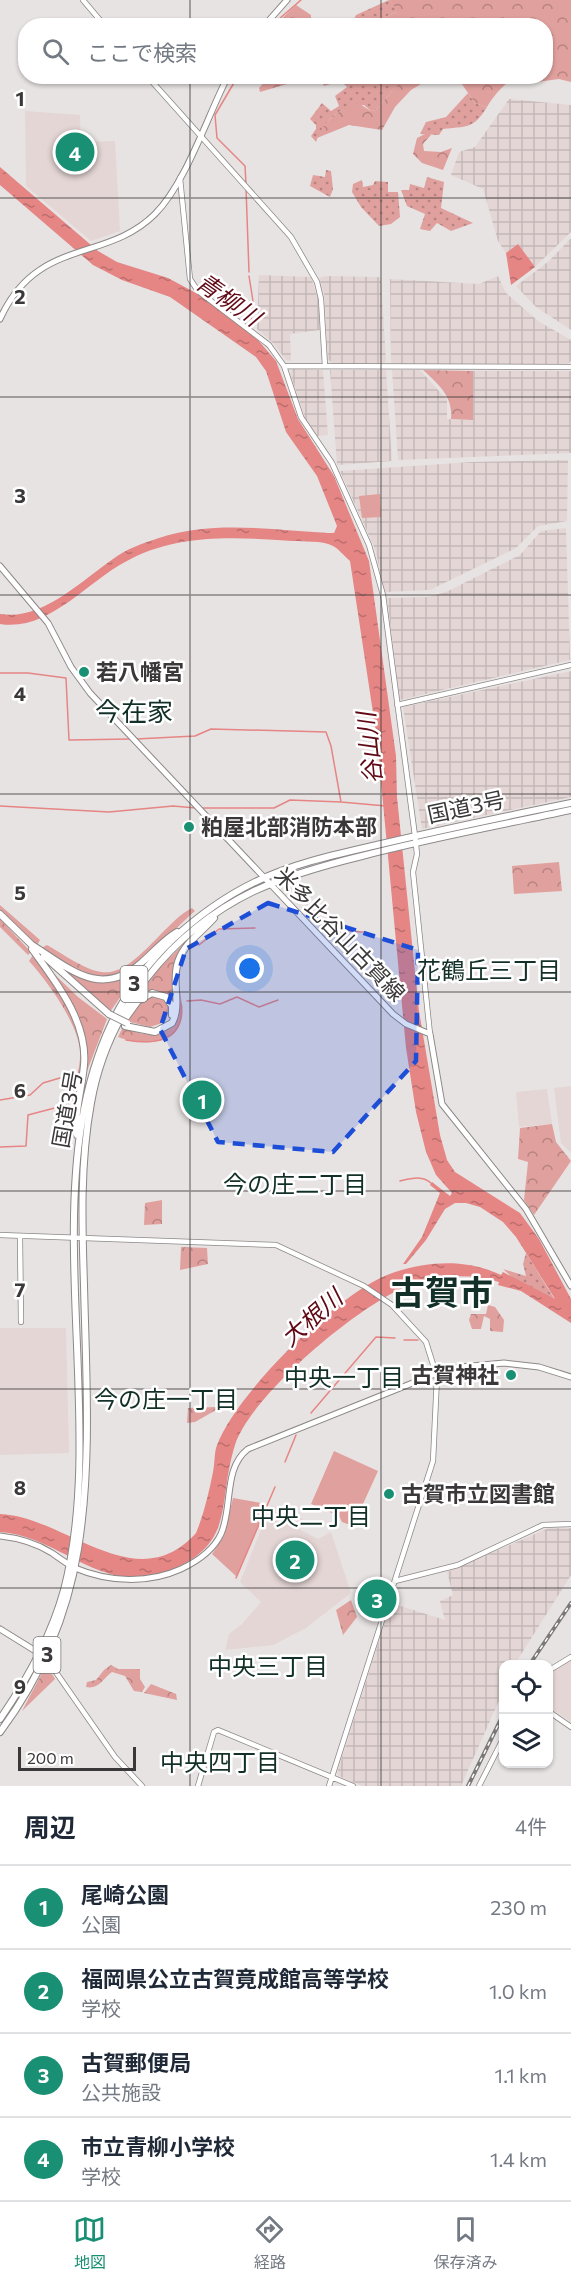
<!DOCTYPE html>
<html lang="ja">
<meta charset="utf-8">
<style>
:root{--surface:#fff;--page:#f2f2f3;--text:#1f2937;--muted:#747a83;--line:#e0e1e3;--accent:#199073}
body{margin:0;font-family:Commissioner,"Noto Sans JP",sans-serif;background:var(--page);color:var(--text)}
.controls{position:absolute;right:18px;bottom:18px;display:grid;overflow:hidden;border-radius:12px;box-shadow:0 2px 4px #0004}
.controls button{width:54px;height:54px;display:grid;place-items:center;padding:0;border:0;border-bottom:2px solid var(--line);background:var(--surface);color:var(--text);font:30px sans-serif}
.scale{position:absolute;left:18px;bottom:15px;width:118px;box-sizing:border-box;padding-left:6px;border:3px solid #3a3838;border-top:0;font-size:16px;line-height:21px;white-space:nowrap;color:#3a3838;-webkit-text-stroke:4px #fff;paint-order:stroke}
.you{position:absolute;left:250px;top:969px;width:21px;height:21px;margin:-15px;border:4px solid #fff;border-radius:50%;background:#1a73e8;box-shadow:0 0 0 9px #1a73e833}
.badge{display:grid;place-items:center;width:39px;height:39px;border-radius:50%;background:var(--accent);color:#fff;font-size:20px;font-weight:700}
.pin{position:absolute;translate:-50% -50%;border:3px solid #fff;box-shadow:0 2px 6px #0006}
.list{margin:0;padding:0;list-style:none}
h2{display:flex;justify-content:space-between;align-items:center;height:78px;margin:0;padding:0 24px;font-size:26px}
h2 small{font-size:20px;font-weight:400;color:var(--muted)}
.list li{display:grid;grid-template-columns:39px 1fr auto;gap:18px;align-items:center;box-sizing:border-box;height:84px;padding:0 24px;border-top:2px solid var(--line)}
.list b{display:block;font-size:22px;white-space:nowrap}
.list p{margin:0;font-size:20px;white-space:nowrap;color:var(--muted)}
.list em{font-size:20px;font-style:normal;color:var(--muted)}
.icon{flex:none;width:33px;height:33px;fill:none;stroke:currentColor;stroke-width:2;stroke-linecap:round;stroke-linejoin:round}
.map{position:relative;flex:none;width:571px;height:1786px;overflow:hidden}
.search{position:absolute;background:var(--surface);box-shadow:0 2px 4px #0004;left:18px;right:18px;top:18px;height:66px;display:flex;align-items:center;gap:15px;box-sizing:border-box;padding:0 21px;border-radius:24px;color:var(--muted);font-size:22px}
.sheet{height:414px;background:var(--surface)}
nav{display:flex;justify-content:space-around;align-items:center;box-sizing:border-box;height:84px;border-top:2px solid var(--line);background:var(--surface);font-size:16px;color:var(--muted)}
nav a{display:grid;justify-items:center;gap:3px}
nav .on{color:var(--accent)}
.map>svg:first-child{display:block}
.built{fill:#e4d6d5}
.industrial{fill:url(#industrial-grid)}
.grass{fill:url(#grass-dots)}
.forest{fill:url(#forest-crowns)}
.pitch{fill:#e0a09d}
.water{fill:url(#water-ripples)}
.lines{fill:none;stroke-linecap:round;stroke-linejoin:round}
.stream{stroke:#e58584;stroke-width:1.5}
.minor-casing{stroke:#8c8887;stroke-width:6}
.major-casing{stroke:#8c8887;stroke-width:7}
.highway-casing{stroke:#8c8887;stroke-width:8}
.minor{stroke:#fff;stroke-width:4.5}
.major{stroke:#fff;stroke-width:5}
.highway{stroke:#fff;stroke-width:6}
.rail-casing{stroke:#7b7878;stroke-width:4}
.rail{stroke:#fff;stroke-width:1.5;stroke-dasharray:4.5;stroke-linecap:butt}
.highway-bridge-casing{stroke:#8c8887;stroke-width:8;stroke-linecap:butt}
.highway-bridge{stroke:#fff;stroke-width:6}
.marked{fill:#1d4ed8;fill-opacity:0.2;stroke:#1d4ed8;stroke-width:4.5;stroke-dasharray:12 8;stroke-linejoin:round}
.grid{fill:none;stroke:#3a3838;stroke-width:1.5;stroke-opacity:0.55}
.poi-dot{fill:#199073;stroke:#fff;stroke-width:2}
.labels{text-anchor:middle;stroke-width:5;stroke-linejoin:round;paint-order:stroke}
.shield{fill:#fff;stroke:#757474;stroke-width:1.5}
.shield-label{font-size:21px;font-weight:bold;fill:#3a3838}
.poi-label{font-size:22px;font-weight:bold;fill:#3a3838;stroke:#fff;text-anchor:start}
.street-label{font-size:22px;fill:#3a3838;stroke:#fff}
.water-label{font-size:24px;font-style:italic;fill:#600915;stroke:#fff}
.neighbourhood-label{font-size:24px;fill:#123027;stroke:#fff}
.quarter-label{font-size:26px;fill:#123027;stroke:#fff}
.town-label{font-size:34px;font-weight:bold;fill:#123027;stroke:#fff}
.grid-label{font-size:20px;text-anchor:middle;font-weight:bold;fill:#3a3838;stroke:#fff;stroke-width:5;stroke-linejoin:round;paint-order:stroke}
</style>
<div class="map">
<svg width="571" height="1786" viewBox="0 0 571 1786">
<defs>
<pattern id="industrial-grid" width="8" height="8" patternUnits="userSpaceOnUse" patternTransform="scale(1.5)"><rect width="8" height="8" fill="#e4d6d5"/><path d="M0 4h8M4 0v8" fill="none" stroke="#c4b8b8"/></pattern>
<pattern id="grass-dots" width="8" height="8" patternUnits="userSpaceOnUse" patternTransform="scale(1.5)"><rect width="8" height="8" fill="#e0a09d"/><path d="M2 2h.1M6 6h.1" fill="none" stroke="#b78381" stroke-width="1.8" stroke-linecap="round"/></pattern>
<pattern id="forest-crowns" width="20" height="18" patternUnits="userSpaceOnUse" patternTransform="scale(1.5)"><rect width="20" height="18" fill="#e0a09d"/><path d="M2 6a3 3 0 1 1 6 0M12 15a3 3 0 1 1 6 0" fill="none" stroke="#b78381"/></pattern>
<pattern id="water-ripples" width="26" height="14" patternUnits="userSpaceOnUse" patternTransform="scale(1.5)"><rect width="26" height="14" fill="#e58584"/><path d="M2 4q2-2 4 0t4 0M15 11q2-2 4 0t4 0" fill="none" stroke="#bb6e6d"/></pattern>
</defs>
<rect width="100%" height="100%" fill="#e8e3e3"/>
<path class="built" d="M25 111 80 115 81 142 115 141 120 231 91 241 26 186Z
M571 1086V1153L561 1143 554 1088Z
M547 1089 552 1124 519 1127 516 1092Z
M0 1328H66L69 1453 0 1455Z
M271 1505 303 1519 299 1529 318 1539 331 1532 351 1593 306 1628 273 1645 225 1650 229 1634 242 1624 261 1602 240 1582Z
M571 1659V1722L549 1707V1672Z"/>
<path class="industrial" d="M509 99 571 105V232L536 266 513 283 511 261 498 241 483 189 451 175 459 152 475 147Z
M571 238V330L536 307 516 286 549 261Z
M259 275 311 277 318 299 320 330 290 334 291 361 286 360 273 343 257 329Z
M325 276 379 277 381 279 386 361 384 364H333L328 359 324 294 319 278Z
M498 276 506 293 538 321 571 340V361L567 365 393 364 391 361 390 279 479 284Z
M292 369 323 370 328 435 317 436 306 420 290 373Z
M330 370H386L392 461 337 465Z
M392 370H420L447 400V419L472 420 473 371H571V453L398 460Z
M568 460 567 521 538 526 516 548 430 590 385 592 375 549 340 471 471 462Z
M566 528 570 660 400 700 387 598 428 597 446 592 520 555 541 531Z
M571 671V797L422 829 403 707Z
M549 1528H571V1575L515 1664H504L503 1692 461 1786H362L339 1776 337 1773 391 1603 445 1620 440 1601 453 1595 447 1572Z"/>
<path class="grass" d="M389 0 398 9 397 12 378 20H366L360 25 350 26 356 15Z
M324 77H404L376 110 371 111 364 105C338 107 325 119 316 142L311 136 316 129V125L310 119 322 103 331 111 339 106 335 96 347 87 341 81 324 86 321 81Z
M468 93 475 103 487 107C473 130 466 126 443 129L439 135 420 134 426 122 446 117Z
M326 170 331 171 333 189 330 197 310 186 313 175 325 177Z
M427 177 444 182 441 208 473 223 451 231 437 223 430 231 420 229 425 214 407 206 401 190H409L410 184 424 188Z
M362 180 363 187 373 185 375 181 388 182V192H398L400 217 391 224 379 226 361 207 352 192 353 184Z
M526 1253 555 1300 513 1278 503 1269 526 1276 523 1264Z"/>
<path class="forest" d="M389 0H571V82L559 79 537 82 524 77 546 76V26L360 25 365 20H378L397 12V9Z
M296 5 311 15V25H275Z
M269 77V76L294 77 287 84 260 92 259 88Z
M404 77H433L411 90 395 107 382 130 349 125 317 138C326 118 339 110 358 103L371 111 376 110Z
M457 77H515C505 83 493 96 487 107L475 103Z
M427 133 431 135 423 144 424 151 441 152 452 148 443 170 422 163 413 154 417 138Z
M423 370 473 371V420L451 419C453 396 439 385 423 370Z
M559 862 562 891 514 894 512 866Z
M0 905 40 940 37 945 0 912Z
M192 908 195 911C165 936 124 994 80 973 66 966 53 956 41 948L47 945C105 980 111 986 160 935 170 925 180 914 192 908Z
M0 919 31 952 28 955 0 927Z
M188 940 181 951 175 1003 160 992 138 997 161 966Z
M33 955C53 981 75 1012 82 1045 85 1064 79 1086 75 1105H72L71 1102C74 1085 81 1068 80 1051 78 1023 47 981 29 961Z
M50 960 101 981 143 964 110 1012Z
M47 967 78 997 107 1019 84 1079 83 1035Z
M177 980C180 985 180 995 182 1003 188 1042 148 1049 118 1037L123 1027C141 1036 160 1039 174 1023Z
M151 995 165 999 170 1009 165 1022 150 1027 126 1021 141 1001Z
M552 1124 556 1142 571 1161 534 1215 524 1200 528 1162 518 1159 520 1128Z
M162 1200V1224L144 1225 145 1203Z
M181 1247 207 1248 208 1264 180 1270Z
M488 1305 495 1307 504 1320 503 1332 490 1331V1319L484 1316 481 1329H472L469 1320 471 1314H486Z
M216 1407V1410L195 1422 187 1423 188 1408Z
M351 1600 357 1617 343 1635 336 1610Z
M111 1665 118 1669H140V1679L145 1687 142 1692 134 1691 125 1676 112 1672C103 1678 99 1690 86 1687L87 1682 96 1680 104 1670Z
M42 1673 52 1674 55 1679 22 1711Z
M151 1684 176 1694 177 1700 144 1693Z"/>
<path class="pitch" d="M380 494 381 517 362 518 359 496Z
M334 1451 378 1471 353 1526 342 1522 339 1516 311 1504Z
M233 1498 267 1504 237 1577 212 1554 224 1536Z"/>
<path class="water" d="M0 167 98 251 117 262 168 278 196 293 253 334 276 361 298 419 334 476 369 561 396 756 397 797 419 1011 440 1135 447 1160 455 1172 520 1213 539 1239 571 1299V1323L521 1291 498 1285 499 1282C471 1273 437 1275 410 1285 361 1303 251 1395 235 1445 216 1506 238 1546 163 1573 102 1595 57 1535 0 1532V1514C65 1516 136 1600 196 1533 204 1514 209 1492 213 1472 215 1463 214 1453 217 1445 237 1392 341 1289 395 1272 431 1261 466 1259 501 1275L503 1272 555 1299 516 1237 503 1222 480 1207 466 1203H455L445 1209 426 1240 406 1264H403L422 1237 440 1193 430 1185 432 1182 450 1196 452 1193 436 1175 426 1152 416 1112 406 1048 377 739 350 561C344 556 340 550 333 546 321 540 304 542 292 541 236 537 176 533 125 562 87 582 48 632 0 624V614C42 621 81 581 113 559 126 549 143 543 159 538 212 520 274 530 328 533H334L337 526 317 476 286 432 266 371 256 357 170 297 122 280 93 265 0 185Z
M518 244 535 267 511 285 506 253Z"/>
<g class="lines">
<path class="stream" d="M271 26 301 0
M238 76 215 115 217 138 245 166 246 184
M246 188 249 272
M249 276 253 301 251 325
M0 673H28L66 678 69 740 131 739
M136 739 195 736 211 729 326 732 331 746 341 802 386 806
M0 806 109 812 173 806 196 808
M201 808H274L290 800 341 802
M338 930 363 932
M199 945 219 929 255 928
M187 1001 201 1000 220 1004 237 997 259 1007 278 1000
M126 1040C155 1045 185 1042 181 1004
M0 1100 30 1095 43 1083 70 1075
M0 1147 26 1146 28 1115 66 1105
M400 1181C412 1178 423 1175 432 1184
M404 1340H418
M311 1413 376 1337 395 1338
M285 1462 296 1435
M236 1578 275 1487"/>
<defs>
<path id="minor" d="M83 0 105 26
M147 76 291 237 317 282 321 299 325 366
M180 178 190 279 198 291 269 345 284 366 301 417 332 463 369 545 383 595 415 836 417 854 413 872 430 1034
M284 366 571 367
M397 705 571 665
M0 1235 276 1245 364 1286 392 1305 426 1342 437 1377 433 1461 329 1786
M20 1238 21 1322
M395 1581 458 1565 543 1525 571 1524
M46 1658 115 1757 142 1786
M548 1671 571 1657
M548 1711 571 1727
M198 1786 214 1732 218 1730 353 1786
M479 1786 504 1737"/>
<path id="major" d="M264 26 287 0
M0 319C37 237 106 263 155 214 186 183 207 117 228 76
M0 566 48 623 71 667 90 693 393 1014 406 1024 430 1034 442 1104 526 1209 571 1286
M0 1536C19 1538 36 1543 52 1553 59 1558 67 1564 75 1568 108 1582 148 1584 181 1569 198 1561 213 1551 221 1534 233 1507 223 1468 248 1449L450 1368 504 1363 539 1367 571 1377
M0 1629 42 1655"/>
<path id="highway" d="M0 914 34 947
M32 945C69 968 100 999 141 963 153 953 163 940 177 932
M32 949C56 982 88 1022 84 1065 82 1089 74 1112 77 1135
M44 956 109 1014
M125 1019 138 1001 152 993 166 997 172 1006V1015
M125 1026 155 1032 172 1023C182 1005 171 982 178 962 184 943 202 932 214 918
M0 1719C27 1680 51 1637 64 1590 118 1383 0 1103 173 939 198 916 224 897 255 882 294 863 338 854 381 844 444 829 507 816 571 803
M0 1732C41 1677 67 1617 78 1549 92 1463 86 1372 84 1285 82 1224 80 1163 91 1103 107 1011 171 931 254 891 289 875 325 865 362 856 431 838 501 825 571 810"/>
</defs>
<use href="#minor" class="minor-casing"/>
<use href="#major" class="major-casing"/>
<use href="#highway" class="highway-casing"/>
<use href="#minor" class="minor"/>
<use href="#major" class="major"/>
<use href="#highway" class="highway"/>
<defs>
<path id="rail" d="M530 1664 571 1603
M468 1786 504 1713"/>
</defs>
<use href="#rail" class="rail-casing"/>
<use href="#rail" class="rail"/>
<defs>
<path id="highway-bridge" d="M109 1014 127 1023"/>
</defs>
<use href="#highway-bridge" class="highway-bridge-casing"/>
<use href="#highway-bridge" class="highway-bridge"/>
</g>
<path class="marked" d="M268 903 418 950 416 1061 333 1152 218 1142 160 1029 186 949Z"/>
<path class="grid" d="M190 0V26M381 0V26M190 76V1786M381 76V1786M0 198H571M0 397H571M0 595H571M0 794H571M0 992H571M0 1191H571M0 1389H571M0 1588H571"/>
<g class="poi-dot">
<circle cx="84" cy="672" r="6"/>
<circle cx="189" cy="827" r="6"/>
<circle cx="511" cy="1375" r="6"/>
<circle cx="389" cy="1494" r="6"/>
</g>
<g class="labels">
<g class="shield">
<rect x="120.5" y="966" width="27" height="36" rx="4.5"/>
<rect x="33.5" y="1637" width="27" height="36" rx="4.5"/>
</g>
<g class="shield-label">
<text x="134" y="991">3</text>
<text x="47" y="1662">3</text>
</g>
<g class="poi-label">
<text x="96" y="680">若八幡宮</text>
<text x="201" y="835">粕屋北部消防本部</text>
<text x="499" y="1383" text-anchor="end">古賀神社</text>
<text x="401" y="1502">古賀市立図書館</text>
</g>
<g class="street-label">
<text transform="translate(466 807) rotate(-12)" y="8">国道3号</text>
<text transform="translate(340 934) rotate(46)" y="8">米多比谷山古賀線</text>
<text transform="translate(67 1109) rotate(-80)" y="8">国道3号</text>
</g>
<g class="water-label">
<text transform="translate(228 300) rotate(35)" y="8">青柳川</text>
<text transform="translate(370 748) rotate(-96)" y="8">谷山川</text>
<text transform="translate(312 1318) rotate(-41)" y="8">大根川</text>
</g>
<g class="neighbourhood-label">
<text x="489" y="979">花鶴丘三丁目</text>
<text x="295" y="1193">今の庄二丁目</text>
<text x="344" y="1386">中央一丁目</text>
<text x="166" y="1408">今の庄一丁目</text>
<text x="311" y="1525">中央二丁目</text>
<text x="268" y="1675">中央三丁目</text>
<text x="220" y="1771">中央四丁目</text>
</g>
<g class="quarter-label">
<text x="134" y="721">今在家</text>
</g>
<g class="town-label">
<text x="442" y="1305">古賀市</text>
</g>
</g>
<g class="grid-label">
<text x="20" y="106">1</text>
<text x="20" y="304">2</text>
<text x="20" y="503">3</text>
<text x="20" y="701">4</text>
<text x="20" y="900">5</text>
<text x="20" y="1098">6</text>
<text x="20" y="1297">7</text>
<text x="20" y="1495">8</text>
<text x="20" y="1694">9</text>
</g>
</svg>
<div class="controls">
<button><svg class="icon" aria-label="locate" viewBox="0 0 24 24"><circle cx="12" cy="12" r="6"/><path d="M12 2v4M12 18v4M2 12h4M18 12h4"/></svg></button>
<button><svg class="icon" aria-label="layers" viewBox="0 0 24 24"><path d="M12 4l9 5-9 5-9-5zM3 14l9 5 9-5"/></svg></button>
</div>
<div class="scale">200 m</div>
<div class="you"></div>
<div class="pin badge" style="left:202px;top:1100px">1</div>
<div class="pin badge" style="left:295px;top:1560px">2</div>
<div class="pin badge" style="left:377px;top:1599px">3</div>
<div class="pin badge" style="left:75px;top:152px">4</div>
<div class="search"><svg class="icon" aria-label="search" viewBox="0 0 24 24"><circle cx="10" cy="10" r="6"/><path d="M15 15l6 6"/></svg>ここで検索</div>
</div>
<section class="sheet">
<h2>周辺<small>4件</small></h2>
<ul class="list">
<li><span class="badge">1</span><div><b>尾崎公園</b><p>公園</p></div><em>230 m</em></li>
<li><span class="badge">2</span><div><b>福岡県公立古賀竟成館高等学校</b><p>学校</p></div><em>1.0 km</em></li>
<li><span class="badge">3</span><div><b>古賀郵便局</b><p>公共施設</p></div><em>1.1 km</em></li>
<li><span class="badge">4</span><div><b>市立青柳小学校</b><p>学校</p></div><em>1.4 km</em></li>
</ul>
</section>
<nav>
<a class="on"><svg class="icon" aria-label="map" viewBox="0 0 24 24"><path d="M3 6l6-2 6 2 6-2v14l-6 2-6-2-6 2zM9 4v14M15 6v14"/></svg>地図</a>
<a><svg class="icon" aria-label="directions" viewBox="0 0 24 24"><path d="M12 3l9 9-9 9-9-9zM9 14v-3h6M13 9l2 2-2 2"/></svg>経路</a>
<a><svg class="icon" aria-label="saved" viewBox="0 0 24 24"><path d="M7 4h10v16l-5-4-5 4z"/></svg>保存済み</a>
</nav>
